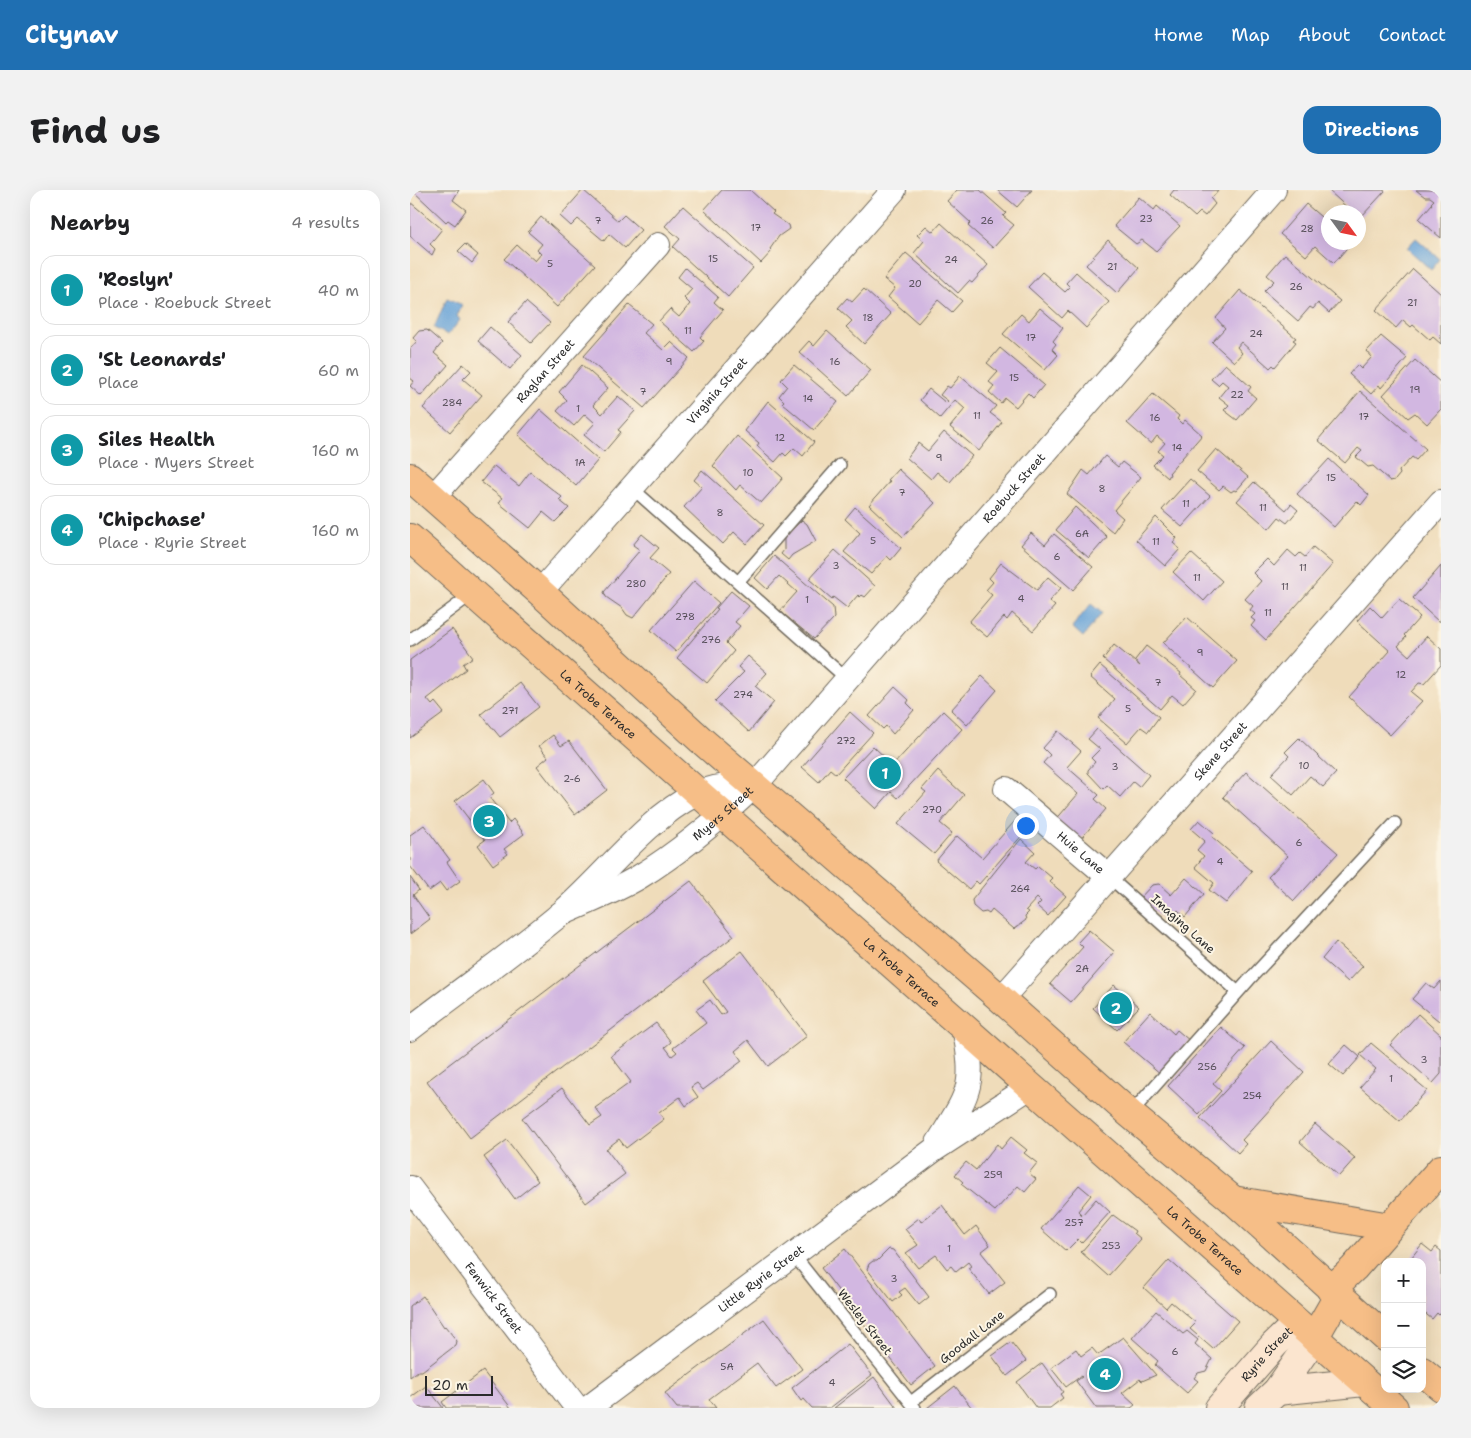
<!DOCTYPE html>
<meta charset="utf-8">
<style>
:root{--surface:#fff;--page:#f2f2f2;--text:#202124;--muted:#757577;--line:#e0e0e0;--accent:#1f6fb2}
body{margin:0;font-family:"Shantell Sans",sans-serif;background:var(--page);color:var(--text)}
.controls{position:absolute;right:15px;bottom:15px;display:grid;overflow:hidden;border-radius:10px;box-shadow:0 5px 20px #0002}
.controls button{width:45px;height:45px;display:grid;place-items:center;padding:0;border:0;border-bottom:1px solid var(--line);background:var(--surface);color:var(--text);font:25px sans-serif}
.compass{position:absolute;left:911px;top:15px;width:45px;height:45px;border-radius:50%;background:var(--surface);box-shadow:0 5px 20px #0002;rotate:123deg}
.scale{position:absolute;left:15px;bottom:12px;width:68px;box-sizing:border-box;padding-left:5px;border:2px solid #2b2b2b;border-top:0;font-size:14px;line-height:18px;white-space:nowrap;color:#2b2b2b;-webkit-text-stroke:4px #fcf5e5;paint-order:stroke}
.you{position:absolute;left:615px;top:635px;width:18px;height:18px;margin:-12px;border:4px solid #fff;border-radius:50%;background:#1a73e8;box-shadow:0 0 0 8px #1a73e833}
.badge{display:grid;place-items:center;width:32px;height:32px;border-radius:50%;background:var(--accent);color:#fff;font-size:16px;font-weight:700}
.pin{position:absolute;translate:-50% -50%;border:2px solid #fff;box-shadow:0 1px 5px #0006}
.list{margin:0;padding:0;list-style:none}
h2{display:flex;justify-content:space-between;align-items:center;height:65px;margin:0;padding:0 20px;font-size:21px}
h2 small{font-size:16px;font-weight:400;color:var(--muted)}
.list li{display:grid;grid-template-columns:32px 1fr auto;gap:15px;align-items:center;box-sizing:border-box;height:70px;margin:0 10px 10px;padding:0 10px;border:1px solid var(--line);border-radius:15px}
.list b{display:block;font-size:19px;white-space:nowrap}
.list p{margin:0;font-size:16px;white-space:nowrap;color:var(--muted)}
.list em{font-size:16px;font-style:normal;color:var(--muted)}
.icon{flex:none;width:28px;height:28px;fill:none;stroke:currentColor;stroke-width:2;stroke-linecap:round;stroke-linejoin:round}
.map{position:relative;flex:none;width:1031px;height:1218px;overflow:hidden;border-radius:15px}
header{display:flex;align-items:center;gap:30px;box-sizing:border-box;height:70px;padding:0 25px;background:var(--accent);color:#fff}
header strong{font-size:24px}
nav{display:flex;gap:28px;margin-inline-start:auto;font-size:18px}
.intro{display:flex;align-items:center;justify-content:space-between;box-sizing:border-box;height:120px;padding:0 30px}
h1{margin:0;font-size:35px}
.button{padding:12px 22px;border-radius:15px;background:var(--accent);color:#fff;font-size:18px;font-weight:700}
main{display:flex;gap:30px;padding:0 30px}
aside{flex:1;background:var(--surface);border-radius:15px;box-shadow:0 5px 20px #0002}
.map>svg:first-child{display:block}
.water{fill:#66a2d7;stroke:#486681}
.building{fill:#d2b7e1}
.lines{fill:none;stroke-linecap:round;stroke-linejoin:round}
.service-casing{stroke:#70695d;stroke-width:14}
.minor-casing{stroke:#70695d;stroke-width:26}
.secondary-casing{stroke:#70695d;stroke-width:30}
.primary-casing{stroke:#70695d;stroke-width:30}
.trunk-casing{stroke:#70695d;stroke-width:30}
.service{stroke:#fff;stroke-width:11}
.minor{stroke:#fff;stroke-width:24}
.secondary{stroke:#fbe5cf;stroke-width:28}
.primary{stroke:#f6be87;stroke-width:28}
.trunk{stroke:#f6be87;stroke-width:28}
.labels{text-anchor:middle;stroke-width:4;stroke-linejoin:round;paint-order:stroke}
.number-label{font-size:10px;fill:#554e58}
.street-label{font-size:12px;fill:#2b2b2b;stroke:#fcf5e5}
</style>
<header>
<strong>Citynav</strong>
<nav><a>Home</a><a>Map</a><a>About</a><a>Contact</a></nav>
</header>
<div class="intro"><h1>Find us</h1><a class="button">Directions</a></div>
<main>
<aside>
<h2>Nearby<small>4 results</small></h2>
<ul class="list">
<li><span class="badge" style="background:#0f9aa8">1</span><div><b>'Roslyn'</b><p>Place · Roebuck Street</p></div><em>40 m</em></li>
<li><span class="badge" style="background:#0f9aa8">2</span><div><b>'St Leonards'</b><p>Place</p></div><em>60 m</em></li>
<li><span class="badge" style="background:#0f9aa8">3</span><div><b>Siles Health</b><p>Place · Myers Street</p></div><em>160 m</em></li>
<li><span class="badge" style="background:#0f9aa8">4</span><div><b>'Chipchase'</b><p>Place · Ryrie Street</p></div><em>160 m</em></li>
</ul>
</aside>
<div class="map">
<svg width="1031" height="1218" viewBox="0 0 1031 1218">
<rect width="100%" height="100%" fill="#fcf5e5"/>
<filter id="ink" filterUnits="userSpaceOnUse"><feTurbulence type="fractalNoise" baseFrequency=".02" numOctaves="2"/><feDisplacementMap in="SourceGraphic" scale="10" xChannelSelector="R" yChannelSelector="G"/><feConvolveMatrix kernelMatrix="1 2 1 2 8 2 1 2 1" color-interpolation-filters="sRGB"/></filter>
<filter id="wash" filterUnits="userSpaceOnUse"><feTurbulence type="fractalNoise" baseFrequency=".0096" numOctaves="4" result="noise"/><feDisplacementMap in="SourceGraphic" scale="20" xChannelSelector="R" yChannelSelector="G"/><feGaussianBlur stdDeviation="1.12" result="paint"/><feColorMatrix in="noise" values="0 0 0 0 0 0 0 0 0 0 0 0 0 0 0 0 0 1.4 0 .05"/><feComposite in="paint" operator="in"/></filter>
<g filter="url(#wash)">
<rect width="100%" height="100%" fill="#efdcba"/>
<path class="water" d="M1006 48 1030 69 1021 80 997 58Z
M37 108 52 115 47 126 50 130 38 145 24 138Z
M681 414 692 423 673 447 662 437Z"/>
<g id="blocks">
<path class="building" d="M2 0H49L43 10 56 20 45 35 38 30 36 32Z
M173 0 208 31 214 25 231 40 215 58 199 44 194 51 168 29 161 36 150 26Z
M312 0H340L364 22 362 24 378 35 379 39 369 46 360 59 362 61 351 73 294 20Z
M547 0H570L596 23 593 26 604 35 583 58 558 36 561 33 537 11Z
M587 0H622L607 17Z
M764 0H809L801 9 805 14 795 26 790 22 785 27 760 5Z
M918 0H973L975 1 951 27 948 22H942Z
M1006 0H1031V48L1009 29 1022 14 1021 13 1024 10 1020 7H1015Z
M729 7 744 20 747 16 770 36 746 61 732 50 726 54 704 36Z
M0 12 32 39 20 54 25 59 22 65 0 46Z
M896 14 918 33V52H942L924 73 905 56 896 66 870 44Z
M273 16 343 78 318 107 263 57 270 49 255 36Z
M131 27 185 75 147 117 94 69 107 55 125 71 131 64 127 60 132 54 118 42Z
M531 33 578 75 562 93 559 91 548 103 504 63 514 51 507 45 516 36 523 42Z
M698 50 729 78 707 103 676 75Z
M55 54 68 65 62 73 48 61Z
M496 63 552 111 542 122 528 110 508 133 478 107 485 98 474 89Z
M875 64 930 111 919 123 908 113 903 119 900 117 888 131 854 101 864 91 857 85Z
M275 78 308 107 304 112 313 120 290 147 294 151 284 162 249 131 260 119 269 127 280 114 274 108 282 99 268 87Z
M1003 79 1031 104V154L1023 147 1020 150 1003 135 1001 137 993 130 986 138 966 120Z
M632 82 655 102 660 97 656 93 666 82 699 112 676 138 658 121 652 128 618 97Z
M454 99 481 124 454 154 436 137 442 131 428 118 437 108 442 112Z
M830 100 886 148 883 150 886 152 865 177 863 175 860 178 831 152 827 157 832 163 824 172 802 152 815 138 806 128Z
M116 112 140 133 121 153 98 132Z
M219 115 242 134 234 143 253 160 261 152 279 168 234 218 174 166Z
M630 118 653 138 643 151 646 154 642 159 648 165 635 180 593 144 611 124 619 131Z
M80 137 112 165 100 179 68 151Z
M17 140 32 153 24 163 38 175 11 206 0 196 4 191 0 188V159L7 151 3 148 9 141Z
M417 141 461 180 438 206 389 162 399 151 404 156Z
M971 146 997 168 971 198 969 195 961 204 939 184 947 175 951 179 962 167 957 161Z
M590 158 634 195 623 208 618 203 606 217 595 208 591 213 579 202 584 196 579 192 588 182 577 173Z
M1005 170 1031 193V219L1017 234 1005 223 998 228 973 205Z
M53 174 61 181 53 189 72 205 40 242 13 218Z
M815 174 841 197 838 201 846 208 827 230 814 220 819 215 809 207 818 196 812 191 808 195 801 189Z
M172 175 198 198 183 215 192 224 208 206 225 221 208 240 211 242 194 262 174 245 185 233 175 224 164 236 147 221 157 210 149 202Z
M384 175 428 212 404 240 372 213 374 211 369 206 377 196 371 190Z
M550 186 586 216 580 223 592 232 569 261 540 237 555 219 545 210 530 228 510 210 519 199 536 213 538 211 530 205 537 196 540 198Z
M950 201 1016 259 1006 270 1002 267 989 281 990 284 985 290 980 291 963 276 958 277 946 267 952 261 948 258 935 273 908 250Z
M743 204 769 226 767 229 772 234 775 230 792 245 759 283 760 284 758 288 743 275 753 265 748 261 755 253 747 246 741 254 717 233Z
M358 211 404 252 393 266 384 258 376 266 373 263 365 272 347 256 349 253 335 241Z
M130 219 188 270 166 296 108 245Z
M534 242 562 266 540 292 527 282 521 289 497 268 508 253 518 261Z
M327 246 373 288 351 313 330 295 326 300 303 276Z
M806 259 838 287 826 301 824 300 821 302 813 296 809 300 787 281Z
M695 266 708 277 712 272 731 287 704 320 713 328 703 342 657 304 673 280 679 285Z
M919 269 959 305 951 315 947 311 924 337 887 304Z
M84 276 109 296 120 282 152 307 149 310 159 318 145 332 133 322 120 338 89 313 92 308 71 292Z
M488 279 525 313 493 347 459 315 480 291 478 290Z
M292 280 354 335 337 354 324 342 313 354 274 317 292 297 284 290Z
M780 289 800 306 772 337 752 320Z
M844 292 876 320 881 314 888 320 877 333 869 327 859 339 827 311Z
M445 317 491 358 481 370 477 366 461 384 434 362 450 343 435 329Z
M665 317 697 347 679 368 646 340Z
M746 327 767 348 763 353 770 359 755 376 726 350Z
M392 330 397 334 406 351 382 365 378 370 371 364 374 360V347Z
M621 343 635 355 644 344 683 377 663 400 611 355Z
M232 344 249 358 240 368 259 384 223 428 217 425 212 418 196 407 194 402 230 360 223 355Z
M903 357 923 374 856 450 841 436 845 431 841 428 845 424 840 420 843 416 835 409 851 391 843 383 857 369 864 376 878 360 886 367 890 363 895 367Z
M425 360 465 396 455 407 452 405 450 407 448 405 437 418 423 407 422 409 399 389Z
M781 363 812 391 794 411 763 382Z
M364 366 423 417 424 428 404 449 370 421 387 402 369 386 357 399 345 388Z
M591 373 627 400 638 387 651 398 639 411 645 416 623 441 602 423 597 430 594 427 577 447 559 432 582 405 576 400 583 392 579 388Z
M1031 376V429L1029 432 1003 408Z
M284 391 309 413 266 462 241 440Z
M321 401 339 416 325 432 330 436 316 453 324 461 297 493 267 468 308 419 306 418Z
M989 409 1010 427 994 445 996 447 988 456 999 466 1017 446 1031 459V475L1014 494 1009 493 1001 502 1012 511 980 545 939 507 980 461 947 431 960 416 972 428Z
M777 427 827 471 803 498 753 453Z
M42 439 63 467 53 474 56 479 17 509 22 515 25 512 34 523 0 548V470Z
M704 455 730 476 725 470 736 456 771 483 770 485 786 499 773 514 762 505 750 519 693 469Z
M338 466 357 483 345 496 364 512 339 542 305 511 334 482 328 477Z
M690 475 749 527 738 542 731 537 717 553 688 528 705 509 680 487Z
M572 486 587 500 557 535 541 520Z
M110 493 129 517 90 547 71 524Z
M485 497 499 510 497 513 504 520 483 544 476 536 473 539 459 526Z
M533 521 552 539 488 608 481 602 466 619 433 588 463 556 483 575Z
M440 522 463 543 426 584 420 579 409 592 392 577Z
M687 539 739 585 729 597 723 592 710 607 697 595 693 599 678 583V580L685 572 681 568 690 559 678 549Z
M648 541 671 561 657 577 689 605 685 609 696 619 669 651 644 632 668 604 633 573 640 565 633 558Z
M143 545 151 556 159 551 197 600 165 625 127 576 138 567 129 556Z
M889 548 926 583 913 597 900 586 883 605 861 585 879 566 875 562Z
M528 581 554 605 530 633 542 643 524 664 488 634 516 602 512 599Z
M836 582 928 663 884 711 858 687 878 666 813 607Z
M74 589 84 603 79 607 99 633 103 629 114 644 94 659 98 664 83 675 68 655 75 650 45 611Z
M612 623 623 633 569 694 566 691 559 699 526 671 547 646 572 668Z
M789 630 804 643 801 646 842 681 816 713 799 700 804 693 785 677 794 666 787 660 795 651 781 639Z
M14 635 40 670 37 672 50 691 36 701 30 693 19 701 0 676V645Z
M611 649 625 662 616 672 625 679 628 676 642 688 639 691 656 706 638 726 627 716 631 712 627 708 616 720 619 722 615 726 616 730 604 739 582 720 579 724 576 722 571 723 563 716 562 710Z
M0 687 9 700 3 705 20 729 0 744Z
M776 688 794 704 775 727 768 720 757 733 729 709 742 695 749 694 761 705Z
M281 691 324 746 60 948 17 891Z
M679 740 705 762 661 812 640 794 673 757 668 752Z
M926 752 953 776 938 792 912 769Z
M332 761 397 846 358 876 338 850 325 861 332 871 293 900 287 893 281 897 288 907 276 916 270 907 249 923 254 929 216 958 209 949 196 959 215 984 176 1013 112 928 152 898 180 935 192 927 185 918 221 892 201 866 246 833 261 852 255 857 262 866 267 862 263 858 296 833 286 820 300 810 311 825 316 822 293 791Z
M1031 791V829L1029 831 1002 809 1016 793 1024 799Z
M704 795 729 817 707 840 683 818Z
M740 822 764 844 767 840 780 851 751 884 713 852Z
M1008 824 1031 845V884L1023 893 980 855Z
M811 837 835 858 803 894 811 901 789 925 758 896Z
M861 851 894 882 832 950 836 954 828 963 790 928Z
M961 853 1017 900 990 931 950 897 966 879 950 865Z
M936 855 950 867 933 886 919 874Z
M905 934 945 968 929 986 890 952Z
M601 947 617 960 614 963 627 973 619 983 626 989 615 1002 608 996 585 1021 551 994 553 992 545 985 556 972 566 980 587 954 591 959Z
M97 950 128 991 105 1009 74 967Z
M669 995 681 1005 668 1021 672 1025 686 1009 700 1022 672 1053 668 1049 656 1061 631 1039Z
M532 1015 555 1045 566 1036 580 1055 571 1062 595 1092 579 1104 558 1078 561 1076 558 1072 546 1082 541 1076 537 1079 526 1065 508 1078 496 1063 508 1055 495 1039 509 1028 511 1032Z
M703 1025 725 1041 724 1043 731 1049 698 1086 671 1062Z
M1012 1054 1022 1062 1026 1057 1031 1061V1123L1029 1125 1027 1123 1022 1129 1012 1121V1072H998Z
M435 1059 525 1176 501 1195 411 1078Z
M479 1059 483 1060 519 1107 509 1115 495 1098 489 1102 492 1105 483 1112 457 1079 459 1074 463 1071H467Z
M759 1070 828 1131 803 1159 780 1139 786 1133 774 1123 761 1112 756 1118 734 1098Z
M13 1106 34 1137 35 1136 47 1151 46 1155 12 1181H8L0 1187V1116Z
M746 1121 773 1144 777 1141 788 1150 785 1154 802 1169 796 1181 788 1183 784 1188 788 1191 777 1203 745 1175 748 1171 722 1148Z
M354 1129 392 1179 366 1198 347 1173 299 1209 306 1218H267L255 1203Z
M713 1147 746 1185 732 1191 730 1189 712 1203 725 1215 721 1218H686L666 1191 672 1187 671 1186 656 1197 641 1178 666 1159 671 1166 682 1158 688 1165Z
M601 1152 616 1171 597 1186 582 1166Z
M438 1154 462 1185 420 1218H402L394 1209 391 1211 382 1198Z
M632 1173 653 1202 650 1204 653 1208 640 1218H626L607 1192Z
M73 1181 101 1218H36L32 1212Z
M464 1187 487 1218H424Z
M16 1196 31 1215 33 1218H0V1208Z
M545 1196 562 1218H517Z"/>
</g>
</g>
<g filter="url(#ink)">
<use href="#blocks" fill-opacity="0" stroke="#70695d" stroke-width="1"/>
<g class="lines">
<defs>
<path id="service" d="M222 298 438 490
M328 392 430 275
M0 450 62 404
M699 687 828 802
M720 924 839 790 985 633
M383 1064 505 1218
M501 1212 640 1104"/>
<g id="minor">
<path id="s1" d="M23 307 248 55"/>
<path id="s2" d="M130 402 484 0"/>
<path id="s3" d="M596 599 699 687"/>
<path id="s4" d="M149 725C175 713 204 702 229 687 270 662 309 629 344 596L864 0"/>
<path id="s5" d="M591 809 1031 312"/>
<path d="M0 839C49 801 101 765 148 726 190 691 236 629 284 605 303 596 324 594 344 596"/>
<path d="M528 953C558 904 567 897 554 838"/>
<path id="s6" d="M0 998 167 1218"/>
<path id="s7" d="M178 1218 525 959 620 897"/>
</g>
<g id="secondary">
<path d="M867 1201 954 1192"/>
<path id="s8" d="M809 1218 864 1155 887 1133"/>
<path d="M849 1218 867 1201 904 1148"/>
</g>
<path id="primary" d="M823 1010 980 1037
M921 1100 944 1078 1031 979"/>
<g id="trunk">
<path d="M0 287 130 402 291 550 591 809 720 924 823 1010 975 1147"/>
<path id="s9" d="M0 348 984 1218"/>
<path d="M904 1148 928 1106"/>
<path d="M1012 1181 1031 1197"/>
</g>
</defs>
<use href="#service" class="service-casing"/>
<use href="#minor" class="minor-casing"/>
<use href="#secondary" class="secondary-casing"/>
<use href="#primary" class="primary-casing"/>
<use href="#trunk" class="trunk-casing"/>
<use href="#service" class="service"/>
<use href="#minor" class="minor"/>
<use href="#secondary" class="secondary"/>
<use href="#primary" class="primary"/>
<use href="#trunk" class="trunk"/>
</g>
</g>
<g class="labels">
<g class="number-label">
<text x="736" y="32">23</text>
<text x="188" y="34">7</text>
<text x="577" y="34">26</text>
<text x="346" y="41">17</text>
<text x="897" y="42">28</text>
<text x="303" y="72">15</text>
<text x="541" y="73">24</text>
<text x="140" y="77">5</text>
<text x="702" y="80">21</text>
<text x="505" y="97">20</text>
<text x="886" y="100">26</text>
<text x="1002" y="116">21</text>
<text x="458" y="131">18</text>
<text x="278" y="144">11</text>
<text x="846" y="147">24</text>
<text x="621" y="151">17</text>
<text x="259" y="175">9</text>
<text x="425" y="175">16</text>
<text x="604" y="191">15</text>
<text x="1005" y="203">19</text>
<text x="233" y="205">7</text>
<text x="827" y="208">22</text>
<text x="398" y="212">14</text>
<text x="42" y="216">284</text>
<text x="168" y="222">1</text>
<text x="567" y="229">11</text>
<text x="954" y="230">17</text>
<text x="745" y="231">16</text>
<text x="370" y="251">12</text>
<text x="767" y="261">14</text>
<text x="529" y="271">9</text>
<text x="170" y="276">1A</text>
<text x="338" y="286">10</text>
<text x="921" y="291">15</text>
<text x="692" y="302">8</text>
<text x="492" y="306">7</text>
<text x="776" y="317">11</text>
<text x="853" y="321">11</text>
<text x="310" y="326">8</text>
<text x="672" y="347">6A</text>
<text x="463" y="354">5</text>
<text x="746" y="355">11</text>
<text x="647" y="370">6</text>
<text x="426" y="379">3</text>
<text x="893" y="381">11</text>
<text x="787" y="391">11</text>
<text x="226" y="397">280</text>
<text x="875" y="400">11</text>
<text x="611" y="412">4</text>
<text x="397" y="413">1</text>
<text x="858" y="426">11</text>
<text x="275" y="430">278</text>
<text x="301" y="453">276</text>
<text x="790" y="466">9</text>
<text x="991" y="488">12</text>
<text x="748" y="496">7</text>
<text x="333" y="508">274</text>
<text x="718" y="522">5</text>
<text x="100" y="524">271</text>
<text x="436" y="554">272</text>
<text x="894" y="579">10</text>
<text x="705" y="580">3</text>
<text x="162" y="592">2-6</text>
<text x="522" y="623">270</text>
<text x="889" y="656">6</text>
<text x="810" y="675">4</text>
<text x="610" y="702">264</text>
<text x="672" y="782">2A</text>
<text x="1014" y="873">3</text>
<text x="797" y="880">256</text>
<text x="981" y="892">1</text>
<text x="842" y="909">254</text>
<text x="583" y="988">259</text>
<text x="664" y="1036">257</text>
<text x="701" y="1059">253</text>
<text x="539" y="1062">1</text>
<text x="484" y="1092">3</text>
<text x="765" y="1165">6</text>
<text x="317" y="1180">5A</text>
<text x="422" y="1196">4</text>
</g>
<g class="street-label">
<text dy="4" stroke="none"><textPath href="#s1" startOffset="169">Raglan Street</textPath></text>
<text dy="4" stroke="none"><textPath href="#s2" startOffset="268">Virginia Street</textPath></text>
<text dy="4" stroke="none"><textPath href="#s4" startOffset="631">Roebuck Street</textPath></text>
<text dy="4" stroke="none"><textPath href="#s9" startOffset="251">La Trobe Terrace</textPath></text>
<text dy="4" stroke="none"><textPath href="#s5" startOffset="331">Skene Street</textPath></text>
<text dy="4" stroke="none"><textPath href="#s4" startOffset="194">Myers Street</textPath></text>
<text dy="4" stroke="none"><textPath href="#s3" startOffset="98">Huie Lane</textPath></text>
<text transform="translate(773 734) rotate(42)" y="4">Imaging Lane</text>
<text dy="4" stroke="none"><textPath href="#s9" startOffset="656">La Trobe Terrace</textPath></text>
<text dy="4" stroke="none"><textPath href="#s9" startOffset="1061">La Trobe Terrace</textPath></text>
<text dy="4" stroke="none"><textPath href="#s7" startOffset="216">Little Ryrie Street</textPath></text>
<text dy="4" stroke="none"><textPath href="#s6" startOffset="138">Fenwick Street</textPath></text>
<text transform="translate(455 1132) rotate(52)" y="4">Wesley Street</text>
<text transform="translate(562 1147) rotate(-38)" y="4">Goodall Lane</text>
<text dy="4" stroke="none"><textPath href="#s8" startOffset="72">Ryrie Street</textPath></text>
</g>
</g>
</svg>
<div class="controls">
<button>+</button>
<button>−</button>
<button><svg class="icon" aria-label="layers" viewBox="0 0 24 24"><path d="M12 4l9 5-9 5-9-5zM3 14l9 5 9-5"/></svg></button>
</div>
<svg class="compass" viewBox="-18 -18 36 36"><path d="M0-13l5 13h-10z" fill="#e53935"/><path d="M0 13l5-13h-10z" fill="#757577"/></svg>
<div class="scale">20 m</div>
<div class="you"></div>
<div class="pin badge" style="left:475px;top:583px;background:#0f9aa8">1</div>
<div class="pin badge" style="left:706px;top:818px;background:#0f9aa8">2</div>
<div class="pin badge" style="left:79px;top:631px;background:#0f9aa8">3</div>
<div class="pin badge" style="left:695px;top:1184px;background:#0f9aa8">4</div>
</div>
</main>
